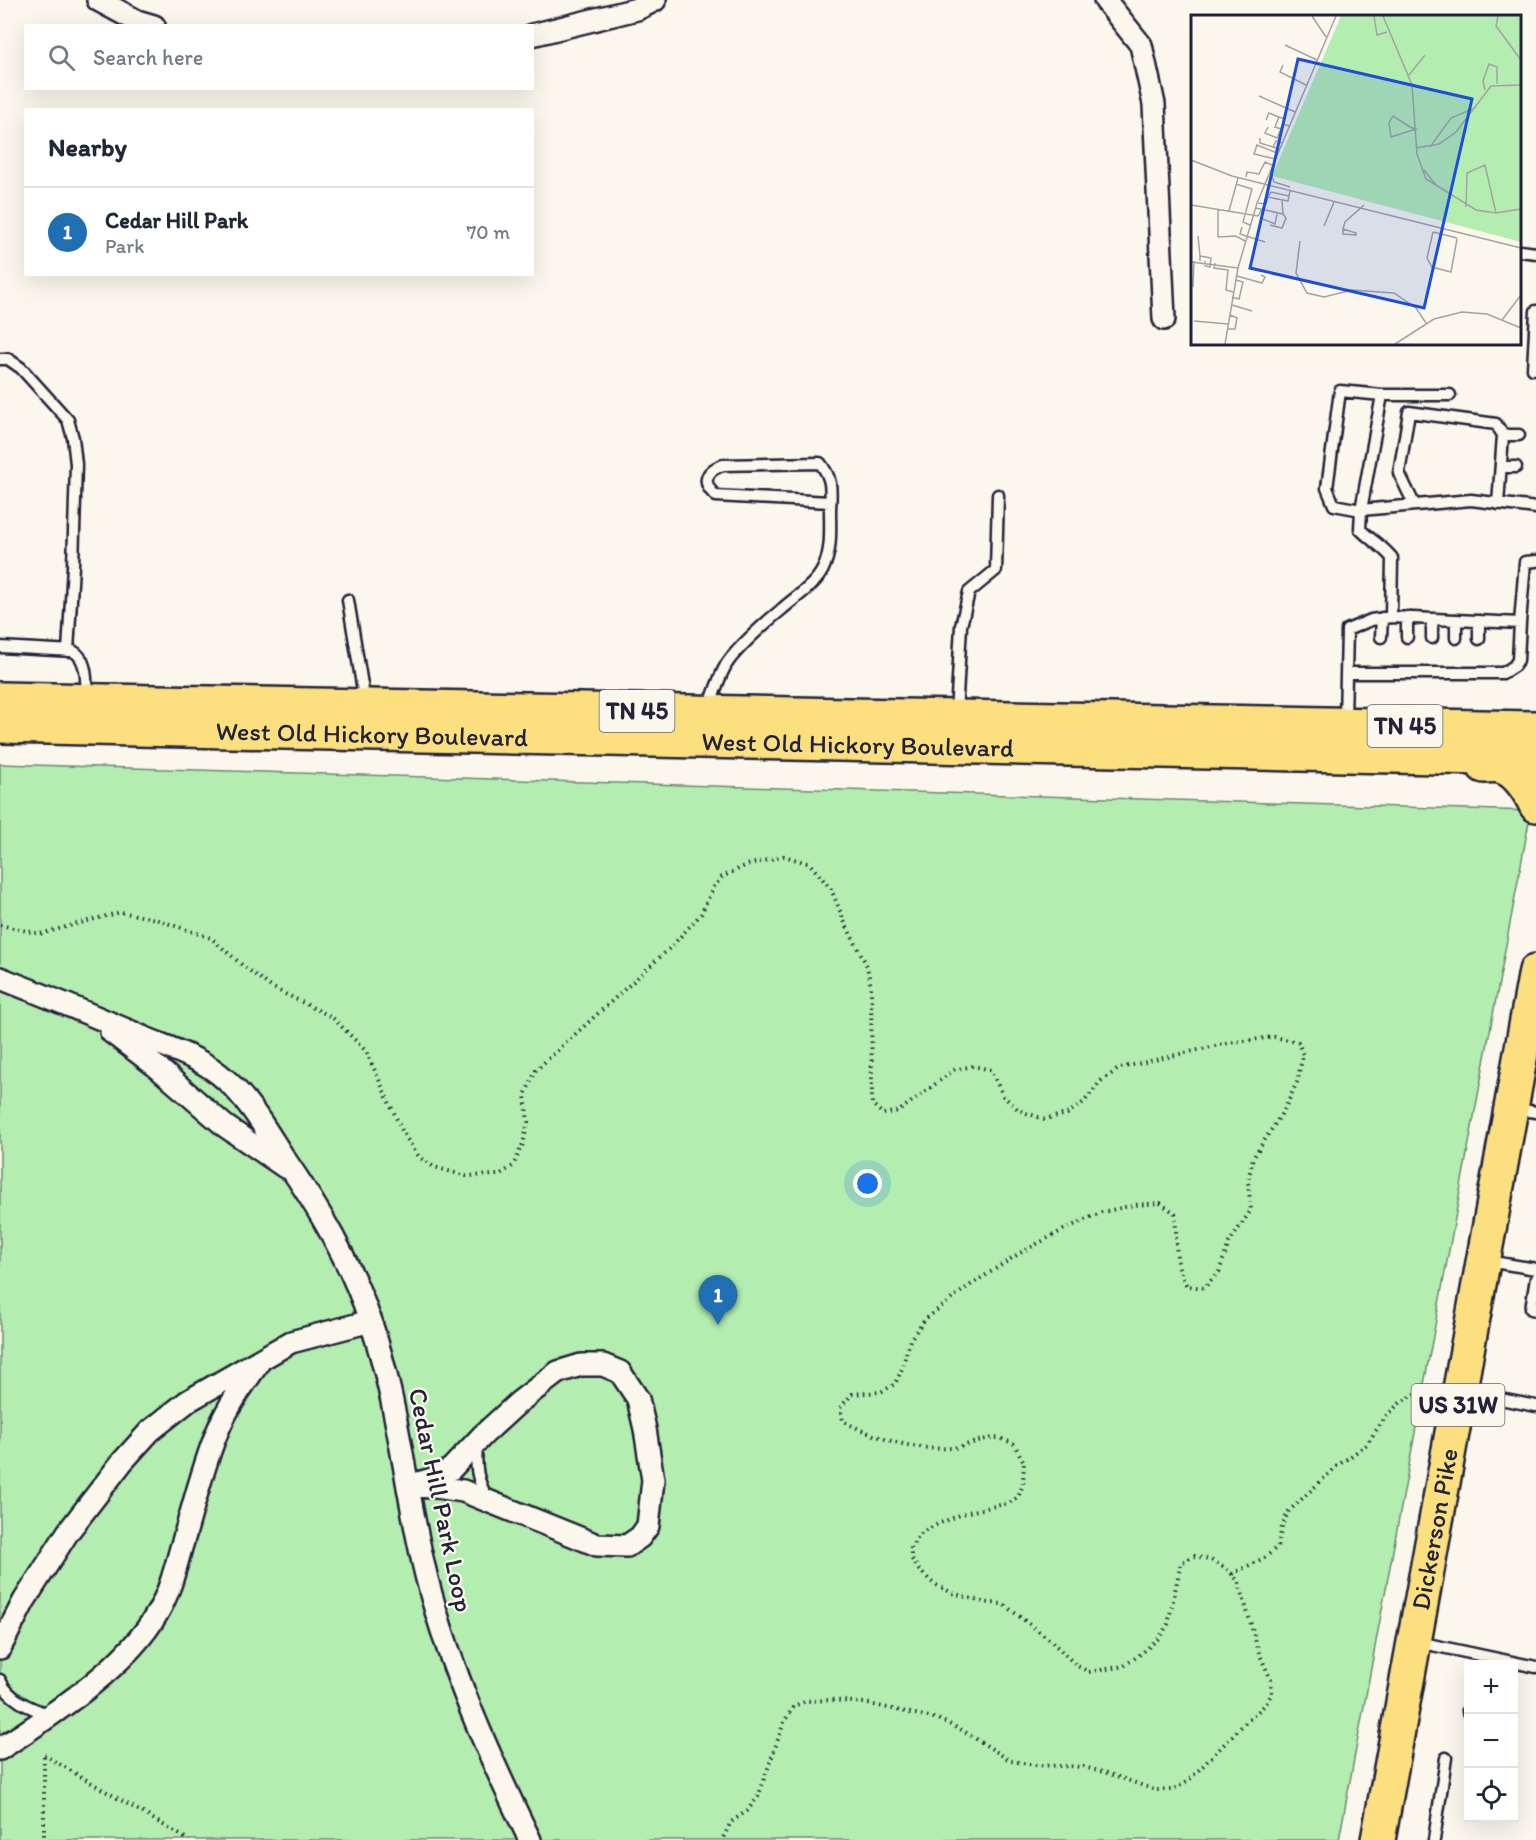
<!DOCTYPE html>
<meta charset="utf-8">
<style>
:root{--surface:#fff;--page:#f2f2f3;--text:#1f2937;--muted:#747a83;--line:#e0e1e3;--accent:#1f6fb2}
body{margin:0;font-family:Itim,sans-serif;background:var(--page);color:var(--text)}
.controls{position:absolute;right:18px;bottom:18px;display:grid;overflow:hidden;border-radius:0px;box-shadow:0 6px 24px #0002}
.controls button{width:54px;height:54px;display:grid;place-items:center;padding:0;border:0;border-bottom:2px solid var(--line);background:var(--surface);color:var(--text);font:30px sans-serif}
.you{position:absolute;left:868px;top:1184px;width:21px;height:21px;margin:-15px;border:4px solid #fff;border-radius:50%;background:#1a73e8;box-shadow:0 0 0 9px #1a73e833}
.badge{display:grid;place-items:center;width:39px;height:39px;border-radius:50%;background:var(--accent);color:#fff;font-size:20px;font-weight:700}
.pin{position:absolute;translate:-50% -50px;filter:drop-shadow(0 2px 3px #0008)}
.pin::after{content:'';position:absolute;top:32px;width:21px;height:18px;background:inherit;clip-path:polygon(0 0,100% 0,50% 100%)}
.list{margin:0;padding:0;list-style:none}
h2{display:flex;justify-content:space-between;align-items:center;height:78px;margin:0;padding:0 24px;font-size:26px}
h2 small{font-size:20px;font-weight:400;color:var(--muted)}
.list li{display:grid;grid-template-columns:39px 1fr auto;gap:18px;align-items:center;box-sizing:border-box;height:90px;padding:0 24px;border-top:2px solid var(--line)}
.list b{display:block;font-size:22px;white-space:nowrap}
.list p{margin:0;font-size:20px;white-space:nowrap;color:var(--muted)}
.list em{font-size:20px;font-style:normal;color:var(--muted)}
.icon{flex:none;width:33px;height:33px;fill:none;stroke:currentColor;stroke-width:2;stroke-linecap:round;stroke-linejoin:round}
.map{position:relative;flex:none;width:1536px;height:1840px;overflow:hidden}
.search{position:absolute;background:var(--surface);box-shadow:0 6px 24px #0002;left:24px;top:24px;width:510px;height:66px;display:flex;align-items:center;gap:15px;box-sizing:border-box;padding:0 21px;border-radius:0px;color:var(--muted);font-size:22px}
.panel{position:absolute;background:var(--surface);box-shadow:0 6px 24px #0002;left:24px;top:108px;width:510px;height:168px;border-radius:0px}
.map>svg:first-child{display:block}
.green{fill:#b4edb0;stroke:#6b8876;stroke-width:1.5}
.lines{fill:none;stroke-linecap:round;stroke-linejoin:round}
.lane-casing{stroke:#22223b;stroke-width:15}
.street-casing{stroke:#22223b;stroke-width:26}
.primary-casing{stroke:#22223b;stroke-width:38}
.path{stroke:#22223b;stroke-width:4;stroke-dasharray:1.5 4.5;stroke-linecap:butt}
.lane{stroke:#fbf7ec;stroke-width:10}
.street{stroke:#fbf7ec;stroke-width:21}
.primary{stroke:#fce080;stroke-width:33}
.labels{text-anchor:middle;stroke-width:4.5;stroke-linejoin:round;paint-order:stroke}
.shield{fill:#fbf7ec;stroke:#636270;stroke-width:1.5}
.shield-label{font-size:24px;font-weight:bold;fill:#22223b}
.street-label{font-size:26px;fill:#22223b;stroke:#fbf7ec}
.inset-road{fill:none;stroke:#a4a2a5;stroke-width:1.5}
.view{fill:#1d4ed8;fill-opacity:0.15;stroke:#1d4ed8;stroke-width:3}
.inset-edge{fill:none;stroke:#22223b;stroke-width:3}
</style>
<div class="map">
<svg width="1536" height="1840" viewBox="0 0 1536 1840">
<rect width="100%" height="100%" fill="#fbf7ec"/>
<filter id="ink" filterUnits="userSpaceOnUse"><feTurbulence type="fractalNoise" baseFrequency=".0167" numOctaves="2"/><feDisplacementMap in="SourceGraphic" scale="12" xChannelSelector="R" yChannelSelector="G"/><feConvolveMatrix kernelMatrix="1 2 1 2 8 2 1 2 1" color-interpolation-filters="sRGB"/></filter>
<g filter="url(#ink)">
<path class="green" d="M0 764 1531 811 1339 1840H0Z"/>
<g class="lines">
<defs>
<path id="lane" d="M1520 251 1536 253
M0 359H8L21 368 68 420 73 438 76 464 73 566 68 651
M1533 369 1536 311
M1382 395 1361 510 1334 505 1327 488 1340 391 1382 395H1450
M1503 435H1519
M1501 467H1516
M1414 504 1399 473 1409 412 1496 424 1503 435 1498 504
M348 600 365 703
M1391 617 1392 558C1383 546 1370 540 1360 529L1361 510 1471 500 1536 508
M1456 620V638
M1381 637 1382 618
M1407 637V617
M1432 638V619
M1479 639V621
M0 647 73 651C88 659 86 682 87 698
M1346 673H1503L1514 666 1518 660 1520 623
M709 708C714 694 718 679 726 665 735 650 766 622 781 610 795 597 815 586 823 569 832 550 830 530 830 510 831 490 833 479 820 463L723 465C705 471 701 483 716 496L830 502
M956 714 961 626 969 592 996 570 998 495
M1345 721 1347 630 1371 620 1391 617 1520 623 1525 562 1536 561
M1514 1109 1536 1112
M1487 1261 1536 1269
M1536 1278 1531 1309 1536 1310
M1464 1392 1536 1406
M477 1446C475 1467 477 1481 488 1499
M1418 1642 1536 1667
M0 1680C9 1700 30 1708 50 1715
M1468 1712V1709
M1434 1840 1446 1758"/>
<path id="street" d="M98 0 137 21 154 26
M1105 0 1141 45 1154 104 1164 319
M532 35 637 9 655 0
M0 978C49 997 97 1017 145 1038 172 1049 204 1059 226 1080 250 1101 267 1132 284 1158 319 1209 350 1261 370 1320 399 1403 405 1493 427 1579 450 1669 489 1756 530 1840
M111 1032 157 1067 225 1126 285 1167
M581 1365H603L620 1372 638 1399 645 1429 653 1480 648 1526 640 1537 627 1546 597 1545 463 1491 436 1487 408 1486 432 1479 451 1469 483 1435 519 1402 558 1372Z
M0 1648 24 1601 68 1532 122 1462 150 1431 188 1401 291 1342 371 1321
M0 1749C53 1714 126 1668 158 1612 169 1593 175 1570 181 1548 193 1509 202 1468 218 1430 228 1406 243 1385 258 1364"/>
<g id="primary">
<path d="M0 699 1536 728"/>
<path id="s1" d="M0 726 1536 759"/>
<path d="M1484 766C1488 766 1494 765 1499 766 1516 769 1529 790 1536 805"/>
<path id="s2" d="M1378 1840 1536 971"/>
</g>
</defs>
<use href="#lane" class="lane-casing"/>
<use href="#street" class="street-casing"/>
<use href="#primary" class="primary-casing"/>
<path class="path" d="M0 925 40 934 121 912 155 919 211 938 242 965 271 987 332 1017 366 1051 403 1133 419 1157 434 1167 466 1176 499 1175 513 1166 523 1144 528 1122 525 1095 536 1070 670 948 701 914 713 888 722 877 747 865 784 856 810 864 831 889 845 923 867 966 871 987 872 1104 883 1114 899 1111 954 1070 973 1066 991 1070 1003 1096 1020 1111 1044 1119 1067 1114 1084 1102 1101 1081 1120 1068 1228 1043 1274 1037 1298 1042 1303 1055 1297 1082 1284 1110 1253 1158 1248 1181 1251 1210 1229 1243 1219 1272 1204 1288 1187 1286C1172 1261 1178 1241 1175 1213L1160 1203 1134 1205 1102 1212 1063 1230 1020 1253 969 1286 925 1319 910 1340 902 1369 895 1384 881 1392 852 1394 840 1408 843 1421C876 1438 913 1451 951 1448 965 1447 982 1438 996 1438 1002 1438 1009 1442 1014 1444L1024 1462 1023 1485 1018 1497 1009 1503 968 1512 940 1523 922 1532 911 1547V1558L919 1570 934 1584 953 1593 982 1602 1003 1604 1049 1639 1077 1666 1089 1672 1124 1666 1142 1653 1160 1637 1168 1624 1181 1563 1194 1556 1211 1560 1227 1569 1239 1582 1259 1653 1271 1680 1272 1693 1266 1704 1244 1724 1187 1782 1172 1790H1155L1107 1773 1084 1767 1034 1765 1011 1761 962 1730 938 1719 865 1703 831 1700 806 1701 794 1706 784 1722 758 1797 747 1811 731 1822 722 1840
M1232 1574 1266 1557 1278 1546 1282 1527 1288 1512 1337 1466 1366 1445 1387 1415 1401 1402 1417 1393
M44 1755 189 1840
M44 1756V1840"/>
<use href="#lane" class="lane"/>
<use href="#street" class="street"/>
<use href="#primary" class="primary"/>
</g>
</g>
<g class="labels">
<g class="shield">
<rect x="599.5" y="690" width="75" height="42" rx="4.5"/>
<rect x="1367.5" y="705" width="75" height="42" rx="4.5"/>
<rect x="1411.5" y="1384" width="93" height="42" rx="4.5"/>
</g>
<g class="shield-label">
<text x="637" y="719">TN 45</text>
<text x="1405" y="734">TN 45</text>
<text x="1458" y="1413">US 31W</text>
</g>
<g class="street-label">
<text dy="9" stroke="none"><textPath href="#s1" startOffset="372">West Old Hickory Boulevard</textPath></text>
<text dy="9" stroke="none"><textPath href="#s1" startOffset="858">West Old Hickory Boulevard</textPath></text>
<text transform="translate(441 1500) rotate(78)" y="9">Cedar Hill Park Loop</text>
<text dy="9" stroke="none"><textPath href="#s2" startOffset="316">Dickerson Pike</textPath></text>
</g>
</g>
<g transform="translate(1191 15)">
<rect width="330" height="330" fill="#fbf7ec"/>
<path d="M150 1H330V227L81 161Z" fill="#b4edb0"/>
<path class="inset-road" d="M121 1 135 22M183 1 186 20 196 17M192 1 221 70 226 139 235 164 285 195 305 198 330 194M307 1 305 11 330 45M94 30 126 45M92 50 89 57 115 70M218 60 234 40M294 75 292 66 298 49 306 52V69M68 81 104 97M202 101 219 112 225 114 200 122 198 108ZM75 105 78 98 88 102M77 112 74 118 86 123 92 109 98 111M90 114 84 112 88 102 94 104 92 109M69 123V128L82 132M239 132 260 103 284 93M225 133 248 129 265 117 300 71 330 70M88 134 82 132 85 126 91 128M84 144 63 139 66 130 86 138M0 145 41 161 330 233M79 155 83 167 99 172M233 155 245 170M55 162 56 157 68 159 74 147 81 150M45 169 61 174 52 207 59 210M77 182 80 177 98 181M67 188 75 189 77 182 97 186 99 176M0 190 67 201 71 194M275 192 276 158 294 150 305 198M65 193 92 199 91 186M27 194V222L45 221 54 226M38 196 47 163M72 204 84 209 86 199M79 210 91 213 95 203 92 199M133 211 143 187M51 212 49 219 74 227M152 214 165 218V220L152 219ZM152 214 154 207 173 190M242 217 236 243 241 252 260 257 266 224M242 217 266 223M7 221 9 241M109 226 105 258 116 278 133 282 161 275 203 278 225 293 235 308M9 246V241L20 243 19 252 14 251V246M0 247 47 253M24 248 23 253 37 255 35 275 42 277M46 261 71 268 74 262 70 260M2 272 3 246M41 282 48 284 52 267 45 265M41 290 61 296M311 305 330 280M3 306 37 309M36 314H44L46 303 39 300M34 329 47 253 66 188 145 1M204 329 243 304 271 297 296 299 330 313"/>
<path class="view" d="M107 44 281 84 233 293 59 253Z"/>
<rect width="330" height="330" class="inset-edge"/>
</g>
</svg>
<div class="controls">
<button>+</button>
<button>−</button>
<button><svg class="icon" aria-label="locate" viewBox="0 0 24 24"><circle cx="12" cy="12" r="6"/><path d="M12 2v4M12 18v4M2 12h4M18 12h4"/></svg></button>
</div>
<div class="you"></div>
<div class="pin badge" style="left:718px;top:1325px">1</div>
<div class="search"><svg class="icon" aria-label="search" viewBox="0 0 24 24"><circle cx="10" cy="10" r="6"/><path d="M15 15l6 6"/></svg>Search here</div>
<section class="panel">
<h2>Nearby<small></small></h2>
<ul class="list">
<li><span class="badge">1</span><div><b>Cedar Hill Park</b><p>Park</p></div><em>70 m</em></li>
</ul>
</section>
</div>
